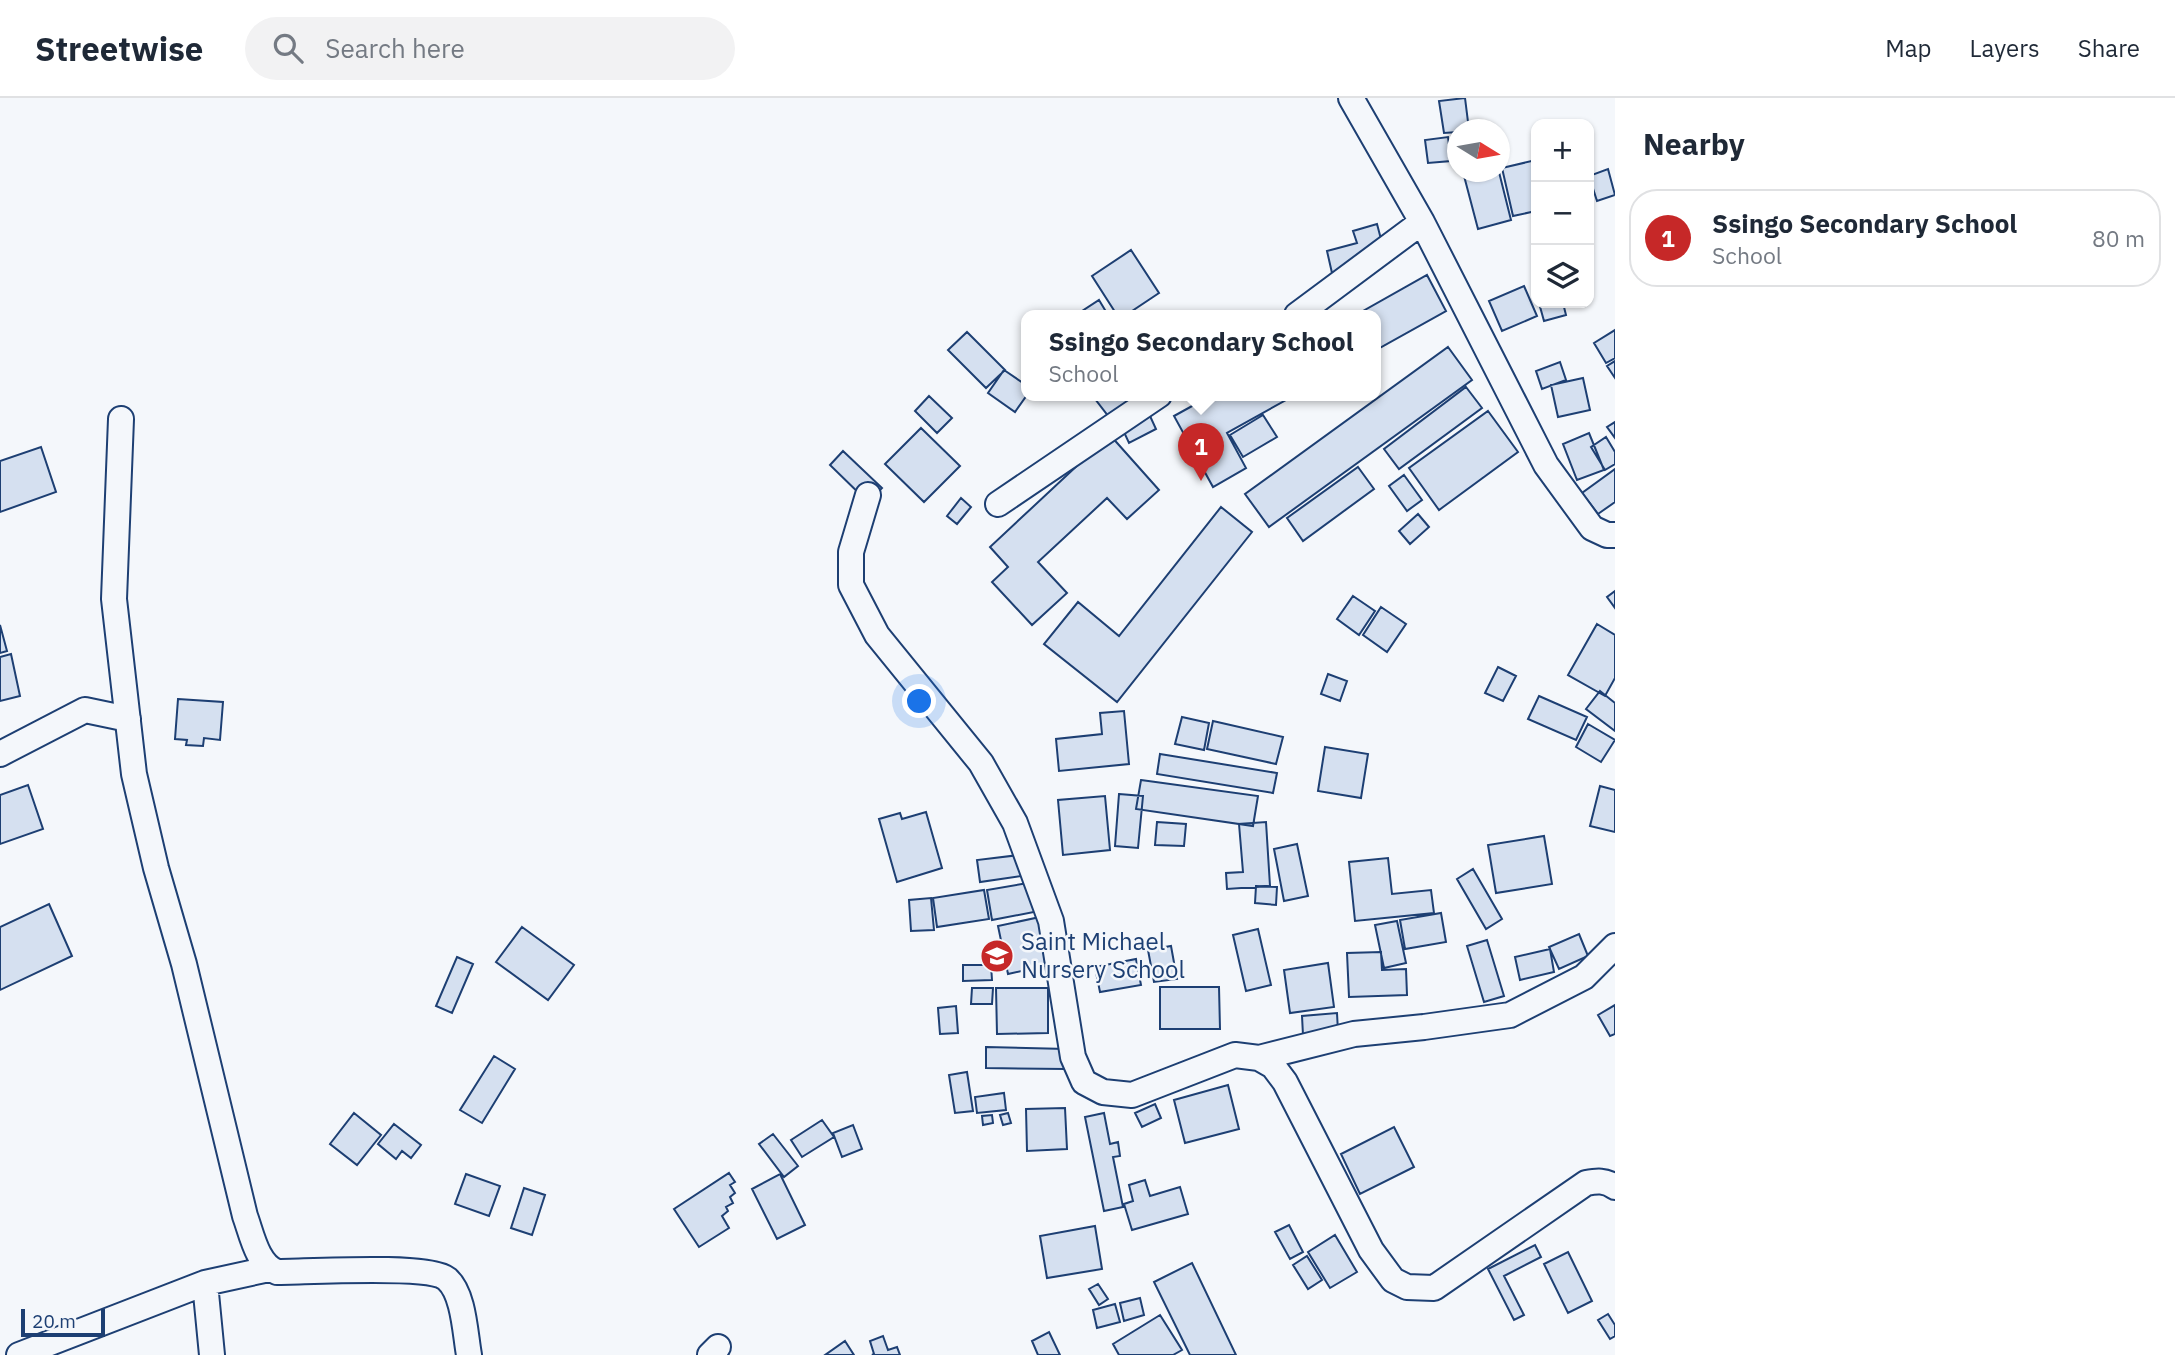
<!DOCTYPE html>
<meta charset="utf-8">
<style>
:root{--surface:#fff;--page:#f2f2f3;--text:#1f2937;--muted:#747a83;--line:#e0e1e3;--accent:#c62828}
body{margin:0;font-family:"IBM Plex Sans",sans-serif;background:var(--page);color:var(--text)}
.controls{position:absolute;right:21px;top:21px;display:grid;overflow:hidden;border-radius:14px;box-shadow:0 2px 5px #0004}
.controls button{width:63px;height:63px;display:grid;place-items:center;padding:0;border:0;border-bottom:2px solid var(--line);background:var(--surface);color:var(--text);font:35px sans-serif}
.compass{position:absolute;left:1447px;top:21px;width:63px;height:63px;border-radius:50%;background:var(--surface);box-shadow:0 2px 5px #0004;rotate:101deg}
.scale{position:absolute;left:21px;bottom:18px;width:84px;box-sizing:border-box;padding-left:7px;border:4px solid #1d3f73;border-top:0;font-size:19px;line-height:24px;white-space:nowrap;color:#1d3f73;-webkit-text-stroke:5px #f4f7fb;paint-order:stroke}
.you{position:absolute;left:920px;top:604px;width:24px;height:24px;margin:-18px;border:5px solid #fff;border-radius:50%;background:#1a73e8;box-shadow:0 0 0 10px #1a73e833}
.badge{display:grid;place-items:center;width:46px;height:46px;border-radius:50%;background:var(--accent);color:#fff;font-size:23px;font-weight:700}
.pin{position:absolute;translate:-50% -58px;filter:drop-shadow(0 2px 4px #0008)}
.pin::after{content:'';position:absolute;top:37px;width:24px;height:21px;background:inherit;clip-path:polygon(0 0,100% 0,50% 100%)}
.popup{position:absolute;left:1021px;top:212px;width:360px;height:91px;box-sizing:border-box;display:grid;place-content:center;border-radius:14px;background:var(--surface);filter:drop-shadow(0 2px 5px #0005);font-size:23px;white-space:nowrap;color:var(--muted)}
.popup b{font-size:26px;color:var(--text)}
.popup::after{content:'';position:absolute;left:50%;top:100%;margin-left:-14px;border:14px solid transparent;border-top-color:var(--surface)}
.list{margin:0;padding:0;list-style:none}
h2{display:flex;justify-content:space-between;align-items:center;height:91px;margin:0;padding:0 28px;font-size:30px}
h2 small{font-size:23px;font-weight:400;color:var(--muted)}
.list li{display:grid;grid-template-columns:46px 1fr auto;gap:21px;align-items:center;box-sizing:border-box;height:98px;margin:0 14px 14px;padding:0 14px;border:2px solid var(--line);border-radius:28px}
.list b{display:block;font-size:26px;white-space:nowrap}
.list p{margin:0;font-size:23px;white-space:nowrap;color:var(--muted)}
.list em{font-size:23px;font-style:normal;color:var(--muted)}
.icon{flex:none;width:38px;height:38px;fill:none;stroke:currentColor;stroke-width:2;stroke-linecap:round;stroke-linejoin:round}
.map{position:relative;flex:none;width:1615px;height:1257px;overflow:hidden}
header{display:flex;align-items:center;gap:42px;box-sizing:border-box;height:98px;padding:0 35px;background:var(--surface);border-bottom:2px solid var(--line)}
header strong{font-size:33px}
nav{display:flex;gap:38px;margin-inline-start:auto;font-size:24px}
.search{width:490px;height:63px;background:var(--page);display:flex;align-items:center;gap:18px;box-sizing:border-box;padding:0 24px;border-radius:38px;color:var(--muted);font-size:26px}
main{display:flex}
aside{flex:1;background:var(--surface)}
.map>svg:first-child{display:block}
.building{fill:#d5e0f0;stroke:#1d3f73;stroke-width:2}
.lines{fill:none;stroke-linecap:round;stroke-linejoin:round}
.street-casing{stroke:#1d3f73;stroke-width:28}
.street{stroke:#f4f7fb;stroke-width:24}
.labels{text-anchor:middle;stroke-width:5;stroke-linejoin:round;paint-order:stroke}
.poi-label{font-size:24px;fill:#1d3f73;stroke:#f4f7fb;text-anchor:start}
</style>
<header>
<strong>Streetwise</strong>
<div class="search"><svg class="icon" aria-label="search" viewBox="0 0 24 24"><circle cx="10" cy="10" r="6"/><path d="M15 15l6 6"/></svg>Search here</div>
<nav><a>Map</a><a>Layers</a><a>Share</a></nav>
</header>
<main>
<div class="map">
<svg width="1615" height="1257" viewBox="0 0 1615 1257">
<rect width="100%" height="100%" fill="#f4f7fb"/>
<path class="building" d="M1465 0 1469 32H1458V34L1444 35 1439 3Z
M1448 39 1451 63 1428 65 1425 42Z
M1536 62V113L1513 118 1502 70Z
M1608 71 1615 97 1597 103 1589 78Z
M1463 74H1499L1511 122 1478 131Z
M1377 126 1386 160 1332 175 1327 153 1357 145 1353 133Z
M1131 152 1159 195 1126 217H1117L1092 178Z
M1427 177 1446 213 1376 252V217H1356Z
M1524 188 1537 218 1502 233 1489 203Z
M1099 202 1108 217H1076Z
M1539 205H1563L1566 217 1544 223Z
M1615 232V260L1606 265 1594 245Z
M967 234 1005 272 986 290 948 252Z
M1448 249 1472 282 1269 429 1245 396Z
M1615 263V280L1607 268Z
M1560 264 1566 282 1542 291 1536 273Z
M1004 272 1026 287 1027 297 1015 314 988 295Z
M1583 280 1590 312 1558 319 1551 287Z
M1466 289 1482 310 1399 371 1384 351Z
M1092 297H1126L1131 303 1109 319Z
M1212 297H1295L1227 335 1246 370 1213 389 1174 318Z
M929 298 952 320 937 335 915 313Z
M1488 313 1518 354 1439 412 1409 370Z
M1263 317 1277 339 1243 359 1230 337Z
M1150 318 1156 331 1129 345 1123 332Z
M1615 324V340L1607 329Z
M921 330 960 368 924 404 885 366Z
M1589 335 1604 372 1577 382 1563 346Z
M1110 337 1159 392 1127 421 1107 400 1038 464 1067 495 1032 527 992 484 1008 469 990 449Z
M1606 339 1615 354V366L1605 372 1591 349Z
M41 349 56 394 0 414V363Z
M843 353 882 390 868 404 830 367Z
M1358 369 1374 391 1303 443 1287 420Z
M1615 371V404L1598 416 1582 395Z
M1404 377 1422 402 1407 413 1389 388Z
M961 400 971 409 957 426 947 418Z
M1221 409 1252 434 1117 604 1044 546 1078 504 1119 538Z
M1418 416 1429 429 1410 446 1399 433Z
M1615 493V510L1607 499Z
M1353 498 1375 513 1359 537 1337 521Z
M1381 509 1406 526 1387 554 1363 537Z
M1597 526 1615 537V580L1605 598 1568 577Z
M0 527 7 553 0 555Z
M11 556 20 598 0 603V559Z
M1498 569 1516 578 1503 603 1485 595Z
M1328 576 1347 583 1340 603 1321 596Z
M1600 593 1615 605V633L1586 611Z
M1539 598 1587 619 1576 642 1528 621Z
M178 601 223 604 220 642 204 640 203 648 186 647 187 642 175 641Z
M1124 613 1129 666 1059 673 1056 641 1102 636 1100 615Z
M1182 619 1209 625 1204 652 1175 646Z
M1213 623 1283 639 1276 666 1207 651Z
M1588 626 1615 642 1601 664 1576 649Z
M1325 649 1368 656 1361 700 1318 693Z
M1160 656 1277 675 1273 695 1157 676Z
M1141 682 1258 698 1253 728 1136 711Z
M28 687 43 731 0 746V697Z
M1600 688 1615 692V734L1590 728Z
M1119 696 1143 698 1138 750 1115 748Z
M1105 698 1110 752 1063 757 1058 702Z
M926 714 942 770 897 784 879 721 900 715 902 721Z
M1157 724 1186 726 1184 748 1155 747Z
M1266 724 1270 788 1227 791 1226 775 1243 774 1239 726Z
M1544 738 1552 786 1496 795 1488 747Z
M1297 746 1308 798 1284 803 1274 751Z
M1019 757 1022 778 980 784 977 762Z
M1388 760 1392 796 1431 792 1434 815 1355 823 1349 764Z
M1473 771 1502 821 1486 831 1457 781Z
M1034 784 1039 813 992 822 987 792Z
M1256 788 1277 789 1276 807 1255 805Z
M984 792 989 821 937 829 933 800Z
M931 800 934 832 911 833 909 802Z
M49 806 72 858 0 892V829Z
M1441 815 1446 844 1405 851 1400 822Z
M1040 819 1049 867 1008 876 998 828Z
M1397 823 1406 865 1384 870 1375 827Z
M522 829 574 867 548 902 496 864Z
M1258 831 1271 887 1246 893 1233 837Z
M1579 836 1588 858 1559 871 1549 849Z
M1487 842 1504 898 1484 904 1467 848Z
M1171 848 1177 881 1154 884 1148 852Z
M1550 851 1554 874 1520 882 1515 859Z
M1381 854 1382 872 1406 871 1407 897 1349 899 1347 855Z
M457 859 473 866 452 915 436 908Z
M1136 861 1141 887 1100 894 1095 869Z
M1328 865 1334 909 1290 915 1284 872Z
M963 867H991L992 882 963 883Z
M1160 889H1219L1220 931H1160Z
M972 890H993L992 906H971Z
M996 890H1048V935L997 936Z
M1615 907V936L1610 938 1598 917Z
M956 908 958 935 940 936 938 910Z
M1337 915 1338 934 1303 937 1302 918Z
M986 949 1066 951 1065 971 986 970Z
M494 958 515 971 482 1025 460 1012Z
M967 974 973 1013 955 1015 949 977Z
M1228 987 1239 1031 1185 1045 1174 1002Z
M1004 995 1006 1012 977 1015 975 999Z
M1155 1006 1161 1020 1142 1029 1135 1015Z
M1065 1010 1067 1051 1027 1053 1026 1011Z
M354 1015 381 1037 357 1067 330 1046Z
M1008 1015 1011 1025 1003 1027 1000 1017Z
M1104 1015 1110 1046 1118 1044 1120 1058 1113 1059 1123 1109 1104 1113 1085 1019Z
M992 1017 993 1025 983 1027 982 1018Z
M822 1022 834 1039 802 1059 791 1042Z
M394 1026 421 1047 411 1060 402 1053 396 1061 378 1046Z
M853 1027 862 1051 842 1059 833 1035Z
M1394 1029 1414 1069 1360 1096 1341 1056Z
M773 1036 798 1068 784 1079 759 1046Z
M729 1075 735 1084 730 1087 735 1095 730 1099 733 1105 726 1109 728 1113 722 1118 729 1130 699 1149 674 1111Z
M466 1076 500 1088 489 1118 455 1106Z
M780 1076 805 1127 777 1141 752 1091Z
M1145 1082 1150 1098 1180 1089 1188 1116 1132 1132 1124 1106 1133 1103 1129 1087Z
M524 1090 545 1097 532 1137 511 1130Z
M1289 1127 1303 1154 1290 1161 1275 1134Z
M1095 1128 1102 1171 1047 1180 1040 1138Z
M1335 1137 1357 1174 1330 1190 1308 1154Z
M1535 1147 1541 1159 1504 1178 1524 1217 1514 1222 1488 1171Z
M1568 1154 1592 1203 1568 1215 1544 1166Z
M1307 1158 1322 1182 1308 1191 1293 1167Z
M1192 1165 1236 1257H1190L1154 1184Z
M1098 1186 1108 1201 1099 1207 1089 1191Z
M1140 1200 1144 1217 1124 1223 1120 1205Z
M1115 1206 1120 1224 1097 1230 1093 1212Z
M1608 1216 1615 1227V1238L1610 1241 1598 1222Z
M1160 1217 1182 1252 1173 1257H1119L1113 1246Z
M1049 1234 1060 1257H1038L1032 1243Z
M883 1238 888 1252 897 1249 900 1257H872L874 1256 870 1243Z
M845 1243 854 1257H825Z"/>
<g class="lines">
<defs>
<path id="street" d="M1351 0 1422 124 1546 367 1592 430 1607 437H1615
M1297 217 1422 124
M121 321 114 501 134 676 156 770 184 866 245 1118C252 1137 257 1166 277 1174 306 1174 430 1166 447 1181 464 1196 465 1235 469 1257
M868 397 851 454V487L877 537 981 665 1015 725 1051 823 1073 959 1084 984 1103 994 1132 997 1235 957 1259 960 1273 968 1285 984 1371 1152 1393 1182 1407 1189 1434 1190 1586 1085C1597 1083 1605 1082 1615 1089
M998 406 1159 297
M0 656 85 612 128 621
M1259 960 1354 936 1424 929 1510 917 1584 879 1615 848
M205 1185 212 1257
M19 1257 205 1185 269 1171
M710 1257 718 1249"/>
</defs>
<use href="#street" class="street-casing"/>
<use href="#street" class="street"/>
</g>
<defs>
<symbol id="school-disc" viewBox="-11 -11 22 22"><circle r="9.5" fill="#c62828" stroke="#f4f7fb"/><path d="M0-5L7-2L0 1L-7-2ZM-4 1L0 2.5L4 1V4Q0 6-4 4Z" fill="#fff"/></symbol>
</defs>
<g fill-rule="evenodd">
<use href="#school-disc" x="978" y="839" width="38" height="38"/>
</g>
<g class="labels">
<g class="poi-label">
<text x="1021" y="852">Saint Michael<tspan x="1021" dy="28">Nursery School</tspan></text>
</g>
</g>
</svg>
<div class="controls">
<button>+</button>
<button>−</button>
<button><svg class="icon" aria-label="layers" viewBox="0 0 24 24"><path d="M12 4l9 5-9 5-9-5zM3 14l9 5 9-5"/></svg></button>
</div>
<svg class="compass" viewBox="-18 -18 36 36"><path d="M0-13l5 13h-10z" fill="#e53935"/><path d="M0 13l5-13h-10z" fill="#747a83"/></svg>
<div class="scale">20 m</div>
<div class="you"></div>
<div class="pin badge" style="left:1201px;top:383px">1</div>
<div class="popup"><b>Ssingo Secondary School</b>School</div>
</div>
<aside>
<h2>Nearby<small></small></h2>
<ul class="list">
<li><span class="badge">1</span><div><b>Ssingo Secondary School</b><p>School</p></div><em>80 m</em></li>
</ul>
</aside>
</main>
